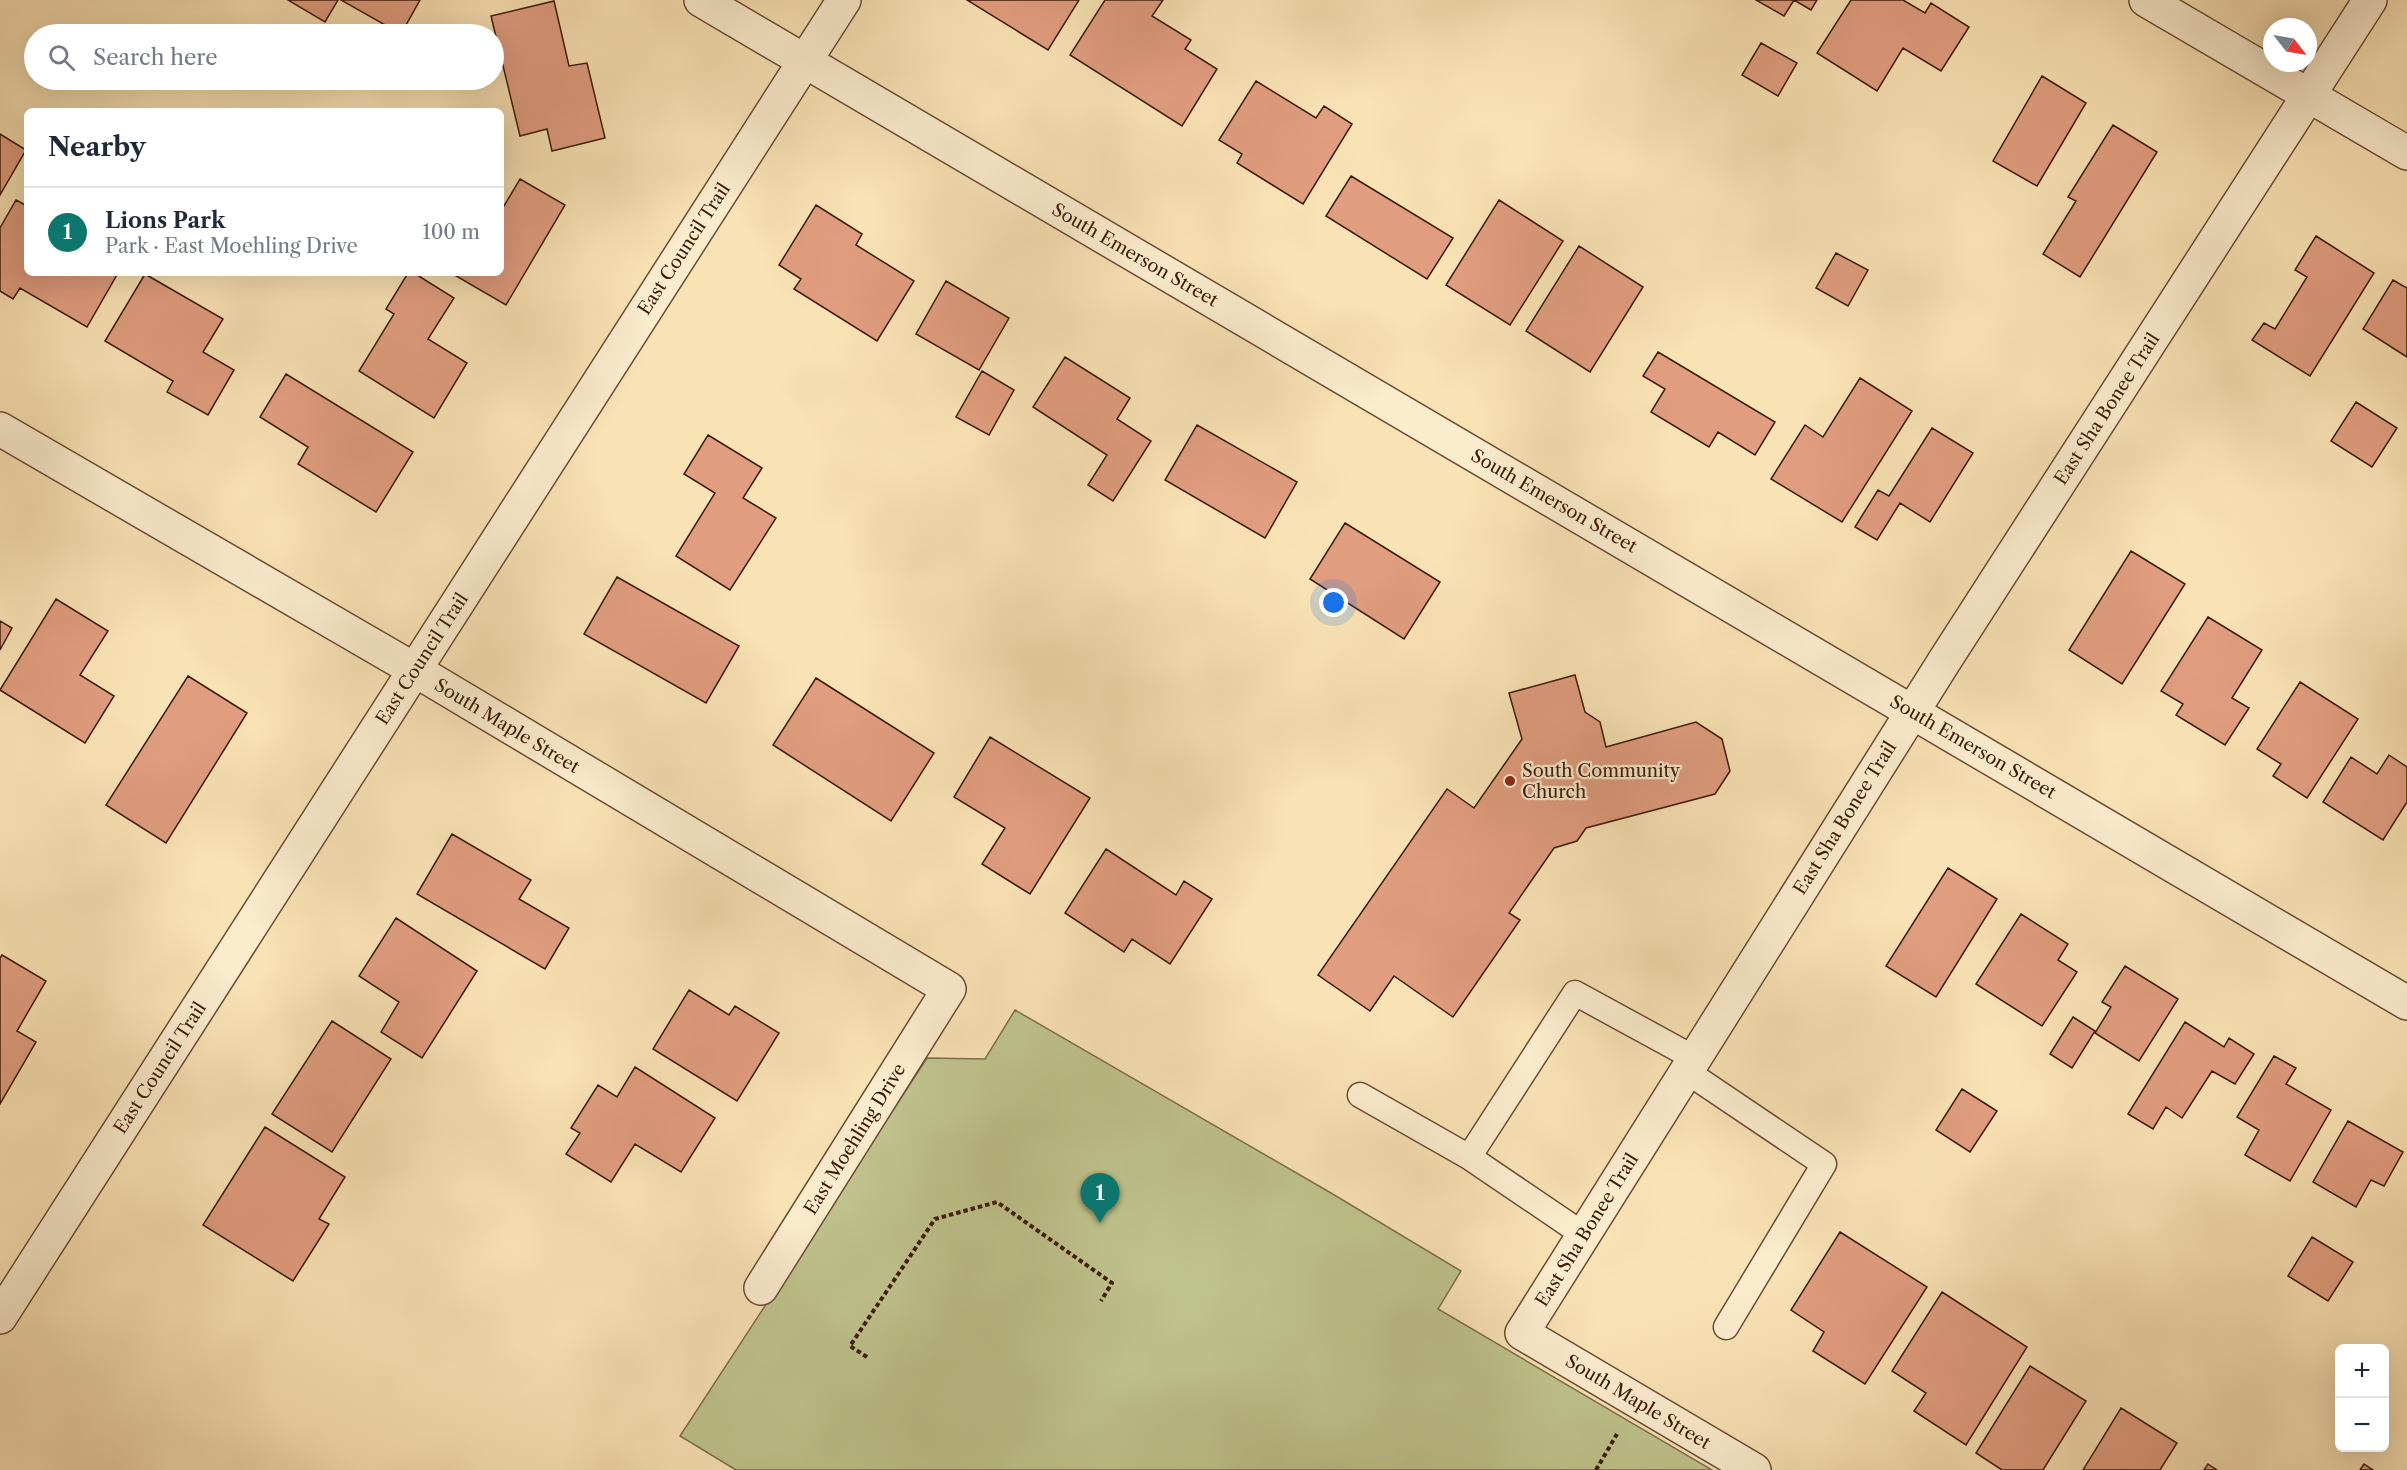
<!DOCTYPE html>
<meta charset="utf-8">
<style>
:root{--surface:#fff;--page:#f6f6f7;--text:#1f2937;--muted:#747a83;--line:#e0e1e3;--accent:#0f766e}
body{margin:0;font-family:"Libre Caslon Text",serif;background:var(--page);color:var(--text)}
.controls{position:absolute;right:18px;bottom:18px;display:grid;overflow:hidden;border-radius:9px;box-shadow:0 6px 24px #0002}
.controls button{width:54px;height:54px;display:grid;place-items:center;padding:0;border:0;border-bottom:2px solid var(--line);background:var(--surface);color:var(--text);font:30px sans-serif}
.compass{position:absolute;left:2263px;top:18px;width:54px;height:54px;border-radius:50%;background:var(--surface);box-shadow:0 6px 24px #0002;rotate:121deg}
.you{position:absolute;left:1334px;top:603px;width:21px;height:21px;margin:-15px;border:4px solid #fff;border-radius:50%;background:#1a73e8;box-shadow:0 0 0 9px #1a73e833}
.badge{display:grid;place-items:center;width:39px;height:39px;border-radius:50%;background:var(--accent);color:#fff;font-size:20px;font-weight:700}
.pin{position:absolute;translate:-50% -50px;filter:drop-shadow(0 2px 3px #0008)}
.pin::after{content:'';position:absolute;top:32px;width:21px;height:18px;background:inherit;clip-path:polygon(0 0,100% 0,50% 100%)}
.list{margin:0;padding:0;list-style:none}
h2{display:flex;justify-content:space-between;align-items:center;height:78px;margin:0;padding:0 24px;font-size:26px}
h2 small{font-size:20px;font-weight:400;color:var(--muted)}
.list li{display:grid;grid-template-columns:39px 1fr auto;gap:18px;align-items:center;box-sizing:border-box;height:90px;padding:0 24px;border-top:2px solid var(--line)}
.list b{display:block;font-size:22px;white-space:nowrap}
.list p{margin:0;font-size:20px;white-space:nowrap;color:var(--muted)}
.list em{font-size:20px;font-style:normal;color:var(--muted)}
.icon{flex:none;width:33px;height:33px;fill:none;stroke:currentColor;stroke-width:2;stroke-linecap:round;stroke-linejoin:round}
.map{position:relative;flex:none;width:2407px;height:1470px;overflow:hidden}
.search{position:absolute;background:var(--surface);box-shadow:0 6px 24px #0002;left:24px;top:24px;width:480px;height:66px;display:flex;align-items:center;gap:15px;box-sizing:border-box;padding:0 21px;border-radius:33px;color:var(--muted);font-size:22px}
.panel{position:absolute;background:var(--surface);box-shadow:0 6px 24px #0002;left:24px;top:108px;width:480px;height:168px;border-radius:9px}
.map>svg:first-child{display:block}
.green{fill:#bfc38c;stroke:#7e6e4b;stroke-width:1.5}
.building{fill:#e09d7f;stroke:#3c1a0a;stroke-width:1.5}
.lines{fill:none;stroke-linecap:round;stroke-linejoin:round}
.lane-casing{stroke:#6b4c34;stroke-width:27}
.street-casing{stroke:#6b4c34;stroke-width:36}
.path{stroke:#3c1a0a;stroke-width:4;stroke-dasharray:4.5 3;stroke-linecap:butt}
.lane{stroke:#fbecce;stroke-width:24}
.street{stroke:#fbecce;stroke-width:33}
.poi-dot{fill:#8f2418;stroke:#fbecce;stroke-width:2}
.labels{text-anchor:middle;stroke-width:4.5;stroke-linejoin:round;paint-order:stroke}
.street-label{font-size:18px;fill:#3c1a0a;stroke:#fbecce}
.poi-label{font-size:18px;fill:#3c1a0a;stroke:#fbecce;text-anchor:start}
</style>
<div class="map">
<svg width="2407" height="1470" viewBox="0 0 2407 1470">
<rect width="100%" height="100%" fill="#f9e2b4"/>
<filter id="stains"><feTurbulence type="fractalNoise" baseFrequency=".00333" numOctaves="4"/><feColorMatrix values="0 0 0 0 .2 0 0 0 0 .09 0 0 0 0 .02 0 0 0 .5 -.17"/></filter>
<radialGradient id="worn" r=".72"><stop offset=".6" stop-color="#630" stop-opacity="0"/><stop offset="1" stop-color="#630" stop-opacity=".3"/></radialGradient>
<path class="green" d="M1015 1010 1331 1193 1461 1271 1438 1309 1712 1470H736L680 1436 927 1058 985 1059Z"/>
<path class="building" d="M288 0H338L325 22Z
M341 0H420L401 34Z
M967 0H1079L1048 50Z
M1105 0H1163L1152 16 1191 40 1185 49 1217 69 1182 126 1070 55Z
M1756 0H1817L1811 10 1794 0 1784 16Z
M1851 0H1903L1925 13 1931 3 1969 27 1941 71 1903 48 1877 91 1817 53Z
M554 1 569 66 587 63 605 138 552 151 547 129 520 136 491 16Z
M1761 43 1797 63 1778 96 1742 75Z
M2042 76 2086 103 2037 186 1993 161Z
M1256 81 1316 118 1324 106 1352 124 1303 204 1237 163 1242 154 1219 140Z
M2113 125 2157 152 2080 277 2043 254 2076 201 2068 197Z
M0 134 26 150 0 195Z
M1351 176 1453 238 1427 279 1326 216Z
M520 179 565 205 506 305 451 273H501V211Z
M16 200 27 206V273H118L87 327 20 288 13 299 0 291V228Z
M1499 200 1563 241 1510 325 1446 285Z
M816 205 862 234 856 245 914 281 877 341 794 289 801 279 779 265Z
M2316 236 2374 273 2310 376 2252 340 2264 323 2275 329 2307 277 2295 270Z
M1579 246 1643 287 1590 372 1526 331Z
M1836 253 1868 270 1848 306 1816 288Z
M408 273H414L454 298 428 339 467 363 434 418 359 371 394 314 386 309Z
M145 274 223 319 203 352 234 370 208 415 167 392 173 381 105 341Z
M2393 280 2407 288V357L2363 329Z
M946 281 1009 318 979 370 916 334Z
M1658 352 1775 422 1755 455 1718 432 1709 447 1651 412 1665 389 1643 376Z
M1065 357 1130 398 1117 419 1151 441 1113 501 1088 485 1107 455 1033 407Z
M982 371 1014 390 989 435 956 417Z
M286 374 413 452 376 512 298 464 308 447 260 417Z
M1860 378 1912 411 1842 522 1771 479 1805 425 1823 437Z
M2356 402 2397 428 2372 467 2331 441Z
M1197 425 1297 482 1265 538 1165 480Z
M1932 428 1973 453 1930 522 1900 503 1877 540 1855 527 1878 490 1889 496Z
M708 435 762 468 743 498 776 518 730 590 676 556 715 493 684 474Z
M1345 523 1440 582 1404 639 1310 579Z
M2131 551 2185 584 2122 684 2069 650Z
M617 577 739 646 706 703 584 634Z
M56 599 108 631 80 675 114 696 85 743 0 690Z
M2208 617 2262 650 2232 698 2249 708 2225 745 2176 715 2183 704 2161 691Z
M0 621 12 628 0 650Z
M1575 675 1585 712 1600 722 1606 747 1696 722 1722 739 1730 771 1715 794 1586 828 1577 841 1554 848 1509 913 1520 920 1453 1017 1394 976 1370 1011 1318 975 1447 789 1474 808 1522 739 1509 693Z
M188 676 247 713 166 843 106 805Z
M816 678 934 753 891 821 773 745Z
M2300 682 2358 719 2307 798 2273 776 2281 764 2257 749Z
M990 737 1090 798 1030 894 982 864 1005 828 954 797Z
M2389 755 2407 767V802L2383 840 2323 802 2351 757 2377 774Z
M452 834 531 880 519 899 569 928 545 969 417 894Z
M1106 849 1176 895 1184 881 1212 899 1170 964 1132 939 1124 952 1065 913Z
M1948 868 1997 899 1936 997 1886 966Z
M2021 914 2068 944 2058 960 2077 972 2042 1026 1976 984Z
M396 918 477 971 422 1058 381 1032 399 1002 359 976Z
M2 955 46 981 17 1031 36 1042 0 1104V958Z
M2125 966 2178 999 2139 1061 2095 1033 2111 1007 2102 1002Z
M689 990 729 1015 735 1006 779 1033 737 1101 653 1049Z
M2073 1017 2095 1031 2072 1068 2050 1054Z
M332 1021 391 1059 332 1152 272 1114Z
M2185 1022 2224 1047 2229 1038 2254 1054 2235 1084 2212 1071 2182 1118 2166 1107 2153 1129 2128 1114Z
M2274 1056 2296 1068 2286 1084 2331 1110 2290 1181 2245 1155 2259 1130 2237 1117Z
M635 1067 715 1118 681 1172 635 1144 611 1182 566 1154 580 1133 571 1128 598 1085 617 1097Z
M1962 1089 1997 1111 1970 1152 1936 1130Z
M2348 1121 2403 1152 2384 1186 2371 1180 2356 1207 2313 1182Z
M265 1127 345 1177 319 1219 329 1224 293 1281 203 1225Z
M1840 1232 1927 1287 1865 1384 1813 1351 1824 1332 1791 1310Z
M2312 1237 2353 1262 2328 1301 2288 1276Z
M1942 1292 2027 1347 1966 1445 1914 1411 1926 1393 1892 1371Z
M2030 1366 2086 1401 2043 1470H2002L1976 1453Z
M2121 1408 2177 1443 2160 1470H2083Z
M2208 1464 2217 1470H2204Z
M2364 1464 2373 1470H2360Z"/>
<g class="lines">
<defs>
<path id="lane" d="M1686 1071 1824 1164 1726 1327
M1360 1095 1469 1157 1575 993 1694 1058
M1469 1157 1584 1235"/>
<path id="street" d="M701 0 2407 1003
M2146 0 2407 153
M0 429 415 670 949 989 761 1288
M0 1317 844 0
M1754 1470 1522 1333 1945 660 2370 0"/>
</defs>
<use href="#lane" class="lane-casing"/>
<use href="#street" class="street-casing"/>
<path class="path" d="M867 1357 850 1346 935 1219 997 1202 1112 1283 1101 1301
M1596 1470 1617 1434"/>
<use href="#lane" class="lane"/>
<use href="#street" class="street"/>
</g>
<circle class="poi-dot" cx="1510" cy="781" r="6"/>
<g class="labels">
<g class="street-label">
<text transform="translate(684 249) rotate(-57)" y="6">East Council Trail</text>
<text transform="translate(1135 255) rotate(30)" y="6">South Emerson Street</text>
<text transform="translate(2107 409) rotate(-57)" y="6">East Sha Bonee Trail</text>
<text transform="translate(1554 501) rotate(30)" y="6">South Emerson Street</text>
<text transform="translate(422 659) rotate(-57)" y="6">East Council Trail</text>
<text transform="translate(507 726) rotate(31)" y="6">South Maple Street</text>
<text transform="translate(1973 747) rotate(30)" y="6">South Emerson Street</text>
<text transform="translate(1845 818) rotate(-58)" y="6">East Sha Bonee Trail</text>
<text transform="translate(160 1068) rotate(-57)" y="6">East Council Trail</text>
<text transform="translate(855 1139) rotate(-58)" y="6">East Moehling Drive</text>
<text transform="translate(1587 1230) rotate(-58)" y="6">East Sha Bonee Trail</text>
<text transform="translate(1638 1402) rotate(31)" y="6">South Maple Street</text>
</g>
<g class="poi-label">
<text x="1522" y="777">South Community<tspan x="1522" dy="21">Church</tspan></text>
</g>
</g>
<rect width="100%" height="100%" filter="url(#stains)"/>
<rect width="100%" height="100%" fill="url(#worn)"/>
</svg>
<div class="controls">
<button>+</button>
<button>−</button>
</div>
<svg class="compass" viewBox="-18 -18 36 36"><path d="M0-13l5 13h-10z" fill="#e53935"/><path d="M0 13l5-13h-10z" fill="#747a83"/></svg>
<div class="you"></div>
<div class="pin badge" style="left:1100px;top:1223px">1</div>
<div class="search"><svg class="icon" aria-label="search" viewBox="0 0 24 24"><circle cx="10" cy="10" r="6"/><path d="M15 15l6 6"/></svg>Search here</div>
<section class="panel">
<h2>Nearby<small></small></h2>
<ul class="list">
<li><span class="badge">1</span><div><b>Lions Park</b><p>Park · East Moehling Drive</p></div><em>100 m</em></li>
</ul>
</section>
</div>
